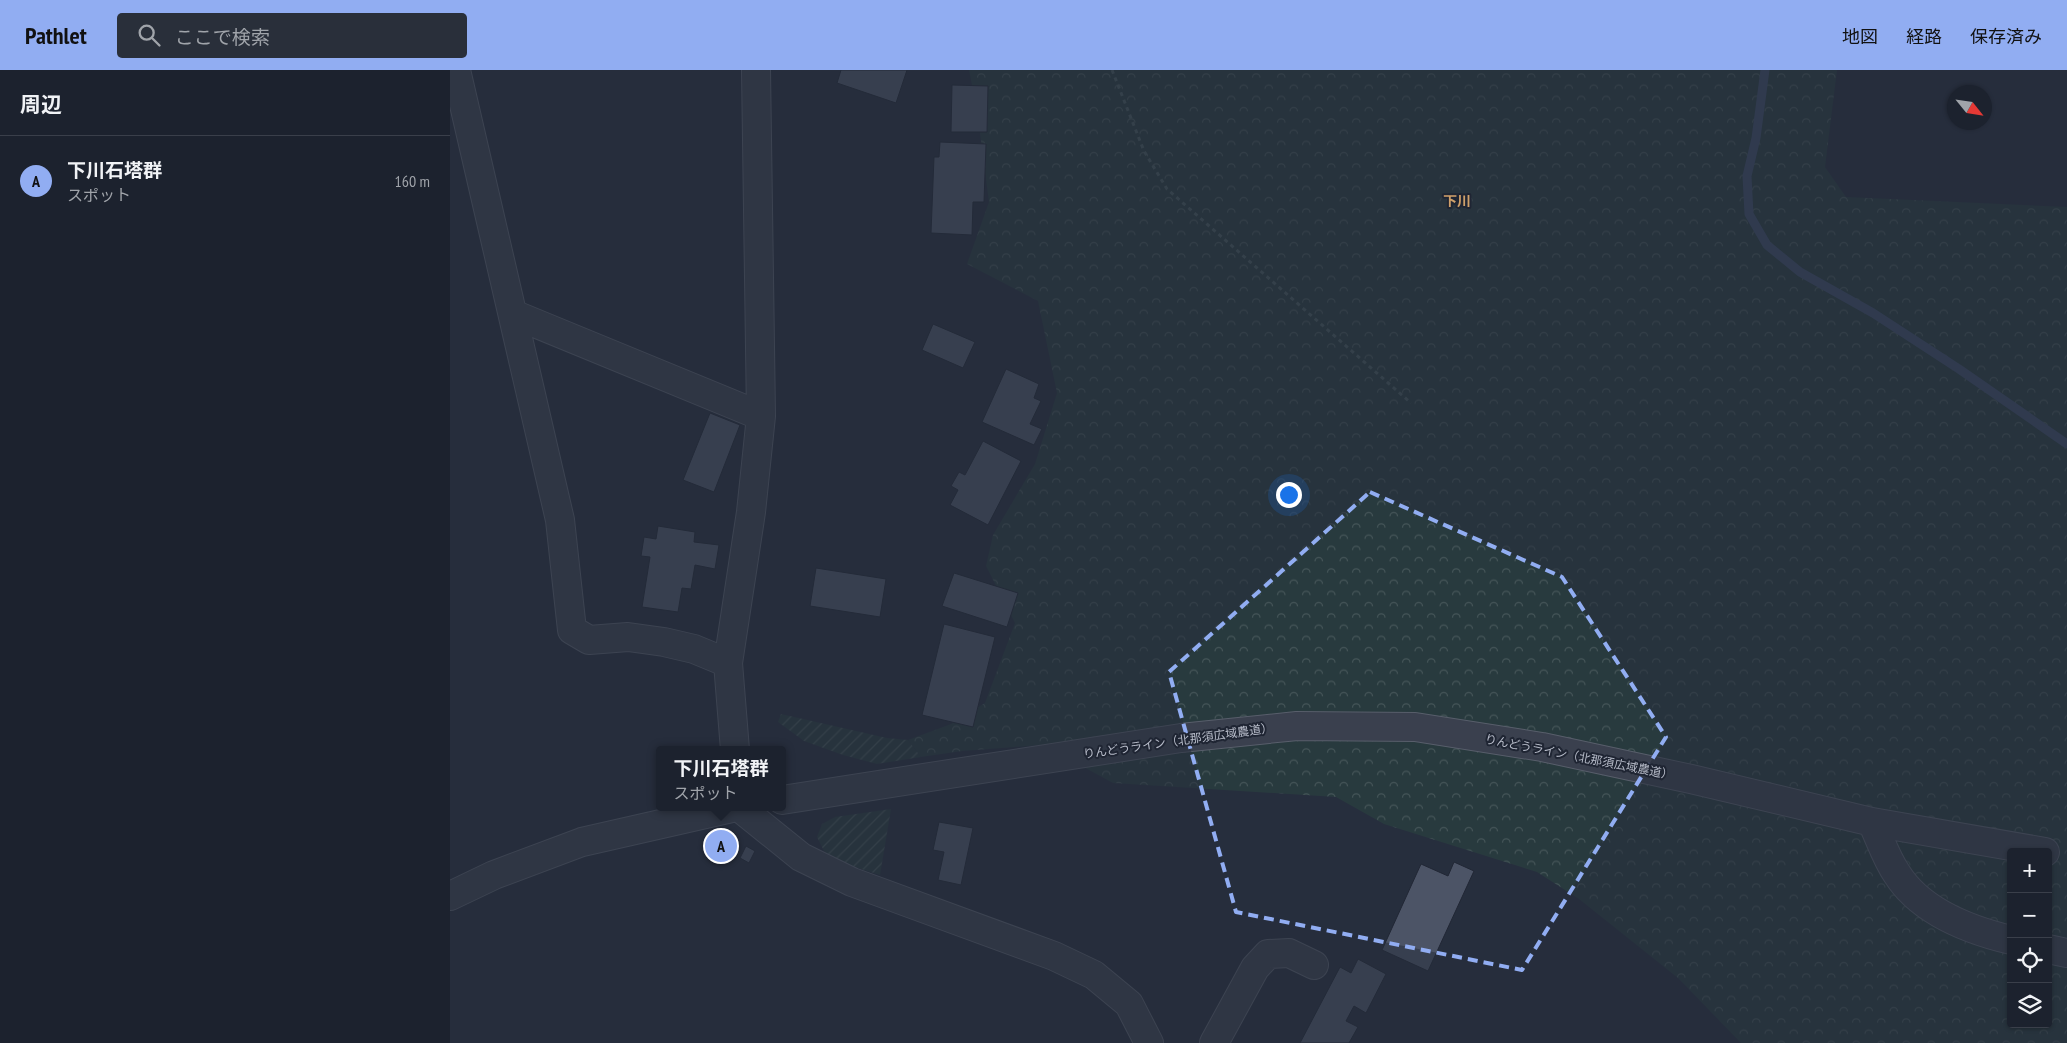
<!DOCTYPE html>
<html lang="ja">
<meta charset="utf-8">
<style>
:root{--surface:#1c222e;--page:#292f3a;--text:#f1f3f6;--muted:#a0a4aa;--line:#3a3f4a;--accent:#91adf2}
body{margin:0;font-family:"PT Sans Narrow","Noto Sans JP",sans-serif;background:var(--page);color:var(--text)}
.controls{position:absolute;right:15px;bottom:15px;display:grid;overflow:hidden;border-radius:5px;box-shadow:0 1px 4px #0004}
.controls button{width:45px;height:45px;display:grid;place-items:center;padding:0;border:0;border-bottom:1px solid var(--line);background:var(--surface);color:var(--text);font:25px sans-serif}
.compass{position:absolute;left:1497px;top:15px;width:45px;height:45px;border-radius:50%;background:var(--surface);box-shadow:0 1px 4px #0004;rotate:120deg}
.you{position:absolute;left:838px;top:424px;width:18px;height:18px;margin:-12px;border:4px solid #fff;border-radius:50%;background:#1a73e8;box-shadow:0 0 0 8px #1a73e833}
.badge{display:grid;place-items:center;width:32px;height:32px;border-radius:50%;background:var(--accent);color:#111;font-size:16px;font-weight:700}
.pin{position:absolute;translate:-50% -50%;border:2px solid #fff;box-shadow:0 1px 5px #0006}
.popup{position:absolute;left:206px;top:676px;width:130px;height:65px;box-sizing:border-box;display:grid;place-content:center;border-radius:5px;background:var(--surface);filter:drop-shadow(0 1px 4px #0005);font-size:16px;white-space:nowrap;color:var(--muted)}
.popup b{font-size:19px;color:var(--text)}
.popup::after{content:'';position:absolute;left:50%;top:100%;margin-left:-10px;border:10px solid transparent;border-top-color:var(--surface)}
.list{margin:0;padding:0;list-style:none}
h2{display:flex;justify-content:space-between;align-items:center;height:65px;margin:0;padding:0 20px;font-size:21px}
h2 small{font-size:16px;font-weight:400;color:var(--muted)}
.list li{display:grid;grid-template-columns:32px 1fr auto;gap:15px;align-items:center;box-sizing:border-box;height:90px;padding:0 20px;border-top:1px solid var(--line)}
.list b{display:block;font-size:19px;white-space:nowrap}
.list p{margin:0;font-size:16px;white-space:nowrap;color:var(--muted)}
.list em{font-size:16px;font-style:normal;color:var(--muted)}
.icon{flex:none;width:28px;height:28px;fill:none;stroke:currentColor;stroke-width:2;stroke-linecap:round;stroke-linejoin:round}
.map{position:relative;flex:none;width:1617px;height:973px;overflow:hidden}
header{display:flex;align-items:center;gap:30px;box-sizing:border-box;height:70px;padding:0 25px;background:var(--accent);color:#111}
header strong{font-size:24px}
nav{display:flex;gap:28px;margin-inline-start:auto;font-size:18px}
.search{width:350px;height:45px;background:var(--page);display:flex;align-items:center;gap:12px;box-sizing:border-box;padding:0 18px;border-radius:5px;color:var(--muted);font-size:19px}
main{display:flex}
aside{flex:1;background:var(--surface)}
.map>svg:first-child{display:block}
.forest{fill:url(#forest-crowns);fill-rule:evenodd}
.garden{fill:url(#garden-furrows)}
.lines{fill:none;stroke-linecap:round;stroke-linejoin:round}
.stream{stroke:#3c4a65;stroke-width:9}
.building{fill:#4c5466;stroke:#212735}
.minor-casing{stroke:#585e6b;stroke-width:30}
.path{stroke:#46575b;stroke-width:3;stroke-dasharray:4 4;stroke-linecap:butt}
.minor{stroke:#3a404e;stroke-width:28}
.marked{fill:none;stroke:#91adf2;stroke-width:4;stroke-dasharray:10 6;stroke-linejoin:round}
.labels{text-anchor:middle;stroke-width:4;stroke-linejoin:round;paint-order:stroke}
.street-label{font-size:12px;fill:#b6bbc8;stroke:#1f2533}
.neighbourhood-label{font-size:14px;font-weight:bold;fill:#cfa06a;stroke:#1f2533}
</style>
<header>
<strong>Pathlet</strong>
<div class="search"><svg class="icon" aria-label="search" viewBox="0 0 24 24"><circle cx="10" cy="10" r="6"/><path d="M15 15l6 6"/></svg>ここで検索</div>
<nav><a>地図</a><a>経路</a><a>保存済み</a></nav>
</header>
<main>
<aside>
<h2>周辺<small></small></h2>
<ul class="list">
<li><span class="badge">A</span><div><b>下川石塔群</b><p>スポット</p></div><em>160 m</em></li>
</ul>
</aside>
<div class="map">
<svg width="1617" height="973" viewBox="0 0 1617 973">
<defs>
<pattern id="forest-crowns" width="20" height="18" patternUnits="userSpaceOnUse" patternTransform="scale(1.25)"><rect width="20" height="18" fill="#283a3e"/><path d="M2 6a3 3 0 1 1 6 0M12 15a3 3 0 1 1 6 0" fill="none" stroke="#455558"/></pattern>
<pattern id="garden-furrows" width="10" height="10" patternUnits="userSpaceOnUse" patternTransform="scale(1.25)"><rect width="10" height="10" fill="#283a3e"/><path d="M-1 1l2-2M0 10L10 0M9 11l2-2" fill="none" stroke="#455558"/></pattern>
</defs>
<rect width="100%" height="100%" fill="#262e3d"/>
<path class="forest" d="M519 0H1387L1375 97 1396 127 1617 137V973H1291L1228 908 1129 829 1087 802 934 754 886 727 663 713 593 675 512 681 471 687 458 670 501 654 535 633 565 553 536 496 543 465 585 394 607 323 588 231 517 194 539 132 527 41ZM1561 782H1598V954H1561Z"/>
<path class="garden" d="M331 644 437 668 458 670 471 687 427 694 393 685 354 671 328 652Z
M441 739 430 805 386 791 374 781 367 767 372 754 385 747Z"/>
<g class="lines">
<path class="stream" d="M1315 0 1306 68 1297 106 1299 144 1317 175 1350 202 1423 243 1509 299 1617 374"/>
</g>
<path class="building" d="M391 0H457L446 33 387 13Z
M502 15 538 16 537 62H501Z
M490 72 536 74 534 132H523L522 165 481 163 484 87H489Z
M483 254 525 272 513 298 472 280Z
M556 299 589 314 584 328 591 331 580 354 592 359 584 375 532 352Z
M260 343 290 355 264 422 233 410Z
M533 371 571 391 538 455 500 435 508 420 501 416 509 402 515 405Z
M208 456 245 462 244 472 269 475 265 499 245 495 241 519 232 518 228 542 192 537 200 487 191 486 194 467 206 469Z
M366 498 436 509 430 547 360 536Z
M504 503 568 523 557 557 492 536Z
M494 554 545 567 523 657 472 645Z
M489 752 523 758 511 815 488 810 494 782 483 780Z
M296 776 305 781 299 793 290 788Z
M1004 792 1024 801 978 901 932 880 971 794 998 806Z
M908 889 936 904 916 943 904 936 896 951 908 957 899 973H850L890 897 901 903Z"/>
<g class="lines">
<defs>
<path id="minor" d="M6 0 110 450 122 560 139 570 178 567 214 572 244 579 278 593
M63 244 311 346
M285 680 278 593 301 442 311 346 306 0
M332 730 731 668 847 656 965 657 1092 677 1241 709 1422 752 1595 782
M289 737 351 787 402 812 604 886 644 905 679 934 699 973
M1422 752C1430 769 1436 788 1447 804 1471 842 1519 860 1561 870
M0 826 44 805 132 772 286 737
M1598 879 1617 883
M764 973 805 898 818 884 839 883 864 895"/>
</defs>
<use href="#minor" class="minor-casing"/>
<path class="path" d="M662 0 694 81 717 119 961 333"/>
<use href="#minor" class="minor"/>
</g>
<path d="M0 0H1617V973H0ZM920 422 1112 507 1216 667 1072 900 786 842 719 602Z" fill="#262e3d" fill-opacity=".55" fill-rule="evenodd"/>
<path class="marked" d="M920 422 1112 507 1216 667 1072 900 786 842 719 602Z"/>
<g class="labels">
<g class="street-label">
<text transform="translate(728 671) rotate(-8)" y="4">りんどうライン（北那須広域農道）</text>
<text transform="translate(1129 687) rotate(11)" y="4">りんどうライン（北那須広域農道）</text>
</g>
<g class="neighbourhood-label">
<text x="1007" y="136">下川</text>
</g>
</g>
</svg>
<div class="controls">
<button>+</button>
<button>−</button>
<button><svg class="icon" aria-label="locate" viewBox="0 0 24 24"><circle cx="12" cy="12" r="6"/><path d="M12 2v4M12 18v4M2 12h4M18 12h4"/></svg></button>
<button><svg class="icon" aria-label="layers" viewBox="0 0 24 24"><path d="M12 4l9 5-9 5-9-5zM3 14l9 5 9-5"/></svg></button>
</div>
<svg class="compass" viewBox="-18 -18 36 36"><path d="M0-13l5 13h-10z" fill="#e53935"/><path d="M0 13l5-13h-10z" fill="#a0a4aa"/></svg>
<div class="you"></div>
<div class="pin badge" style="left:271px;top:776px">A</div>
<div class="popup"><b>下川石塔群</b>スポット</div>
</div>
</main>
